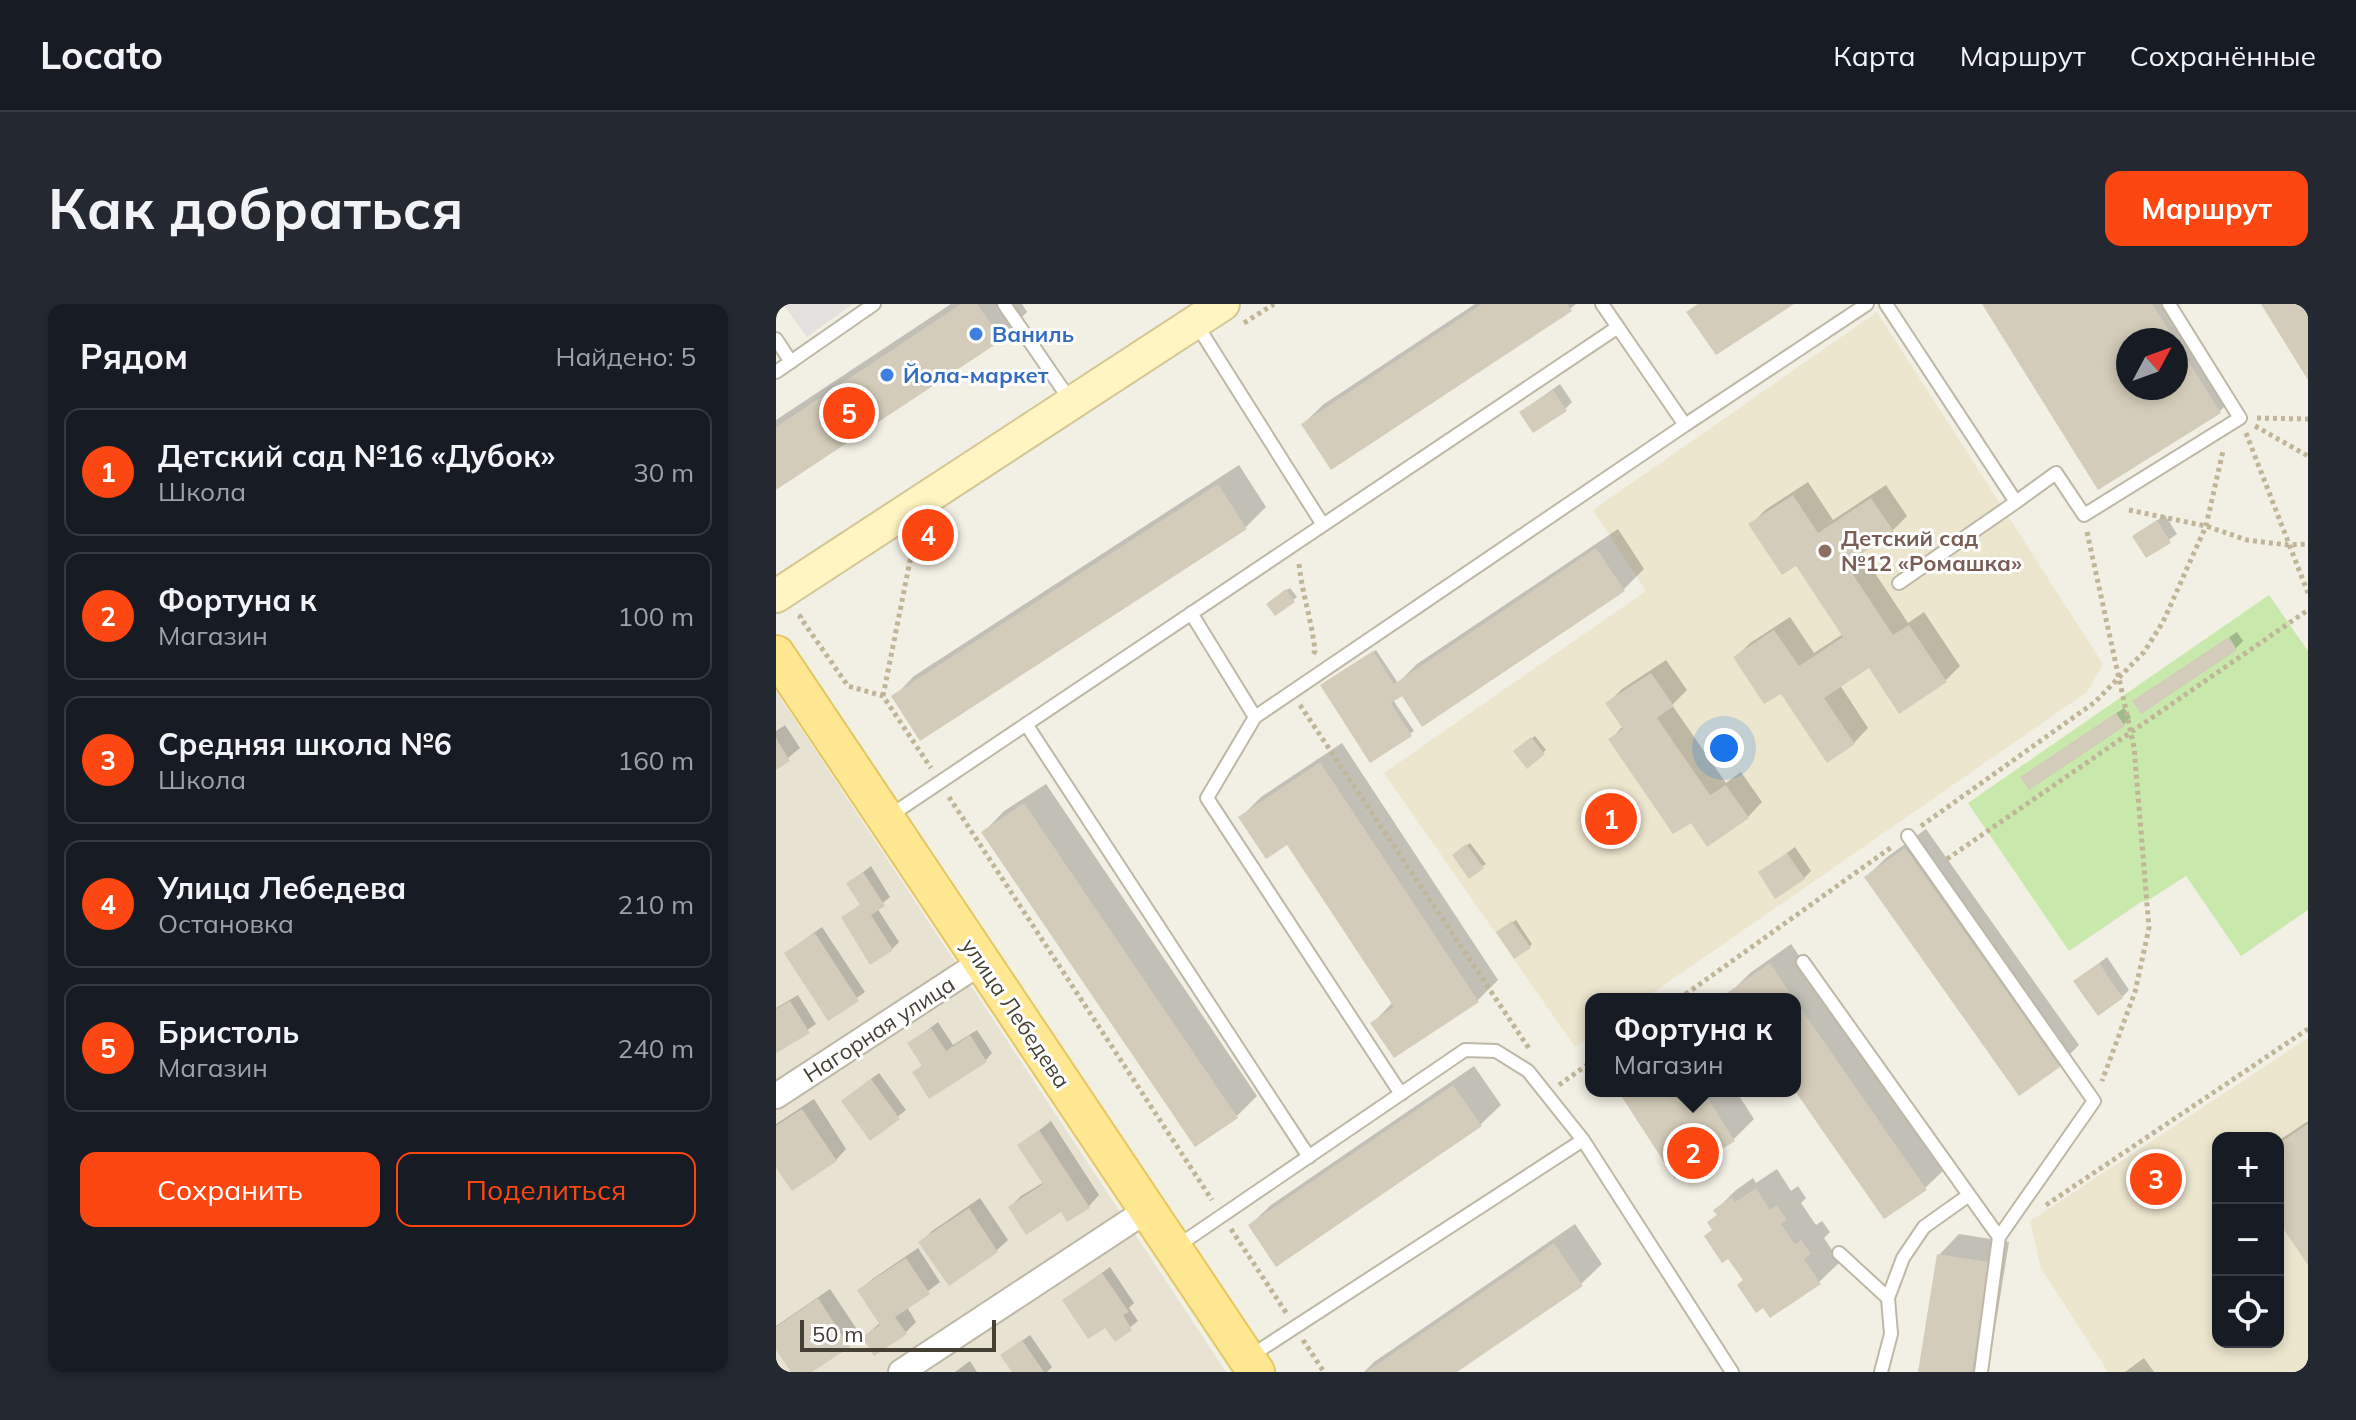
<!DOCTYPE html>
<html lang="ru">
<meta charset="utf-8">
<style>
:root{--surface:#171b24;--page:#242831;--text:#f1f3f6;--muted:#9ea1a6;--line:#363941;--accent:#fc4712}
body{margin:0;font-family:Mulish,sans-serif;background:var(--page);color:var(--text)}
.controls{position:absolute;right:24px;bottom:24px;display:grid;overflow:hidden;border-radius:16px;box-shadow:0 4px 12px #0003}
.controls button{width:72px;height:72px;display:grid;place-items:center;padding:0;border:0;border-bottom:2px solid var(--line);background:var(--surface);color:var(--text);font:40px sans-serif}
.compass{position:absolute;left:1340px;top:24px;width:72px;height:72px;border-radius:50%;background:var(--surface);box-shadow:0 4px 12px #0003;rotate:49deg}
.scale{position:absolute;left:24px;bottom:20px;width:196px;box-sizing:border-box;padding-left:8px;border:4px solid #454034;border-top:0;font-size:22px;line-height:28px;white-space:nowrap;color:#454034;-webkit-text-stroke:6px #fff;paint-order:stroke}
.you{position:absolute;left:948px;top:444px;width:28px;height:28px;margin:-20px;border:6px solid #fff;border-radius:50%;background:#1a73e8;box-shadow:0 0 0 12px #1a73e833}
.badge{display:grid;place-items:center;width:52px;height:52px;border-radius:50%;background:var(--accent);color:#fff;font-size:26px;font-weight:700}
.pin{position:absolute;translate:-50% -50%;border:4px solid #fff;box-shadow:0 2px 8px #0006}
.popup{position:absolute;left:809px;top:689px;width:216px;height:104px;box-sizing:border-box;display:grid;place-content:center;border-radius:16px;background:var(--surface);filter:drop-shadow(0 2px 6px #0005);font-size:26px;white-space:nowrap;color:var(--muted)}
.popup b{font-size:30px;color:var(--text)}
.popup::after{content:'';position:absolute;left:50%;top:100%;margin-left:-16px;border:16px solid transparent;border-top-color:var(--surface)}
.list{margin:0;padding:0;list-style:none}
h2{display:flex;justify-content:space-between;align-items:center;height:104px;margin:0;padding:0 32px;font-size:34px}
h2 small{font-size:26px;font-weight:400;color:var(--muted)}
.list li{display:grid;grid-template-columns:52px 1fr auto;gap:24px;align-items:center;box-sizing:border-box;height:128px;margin:0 16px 16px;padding:0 16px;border:2px solid var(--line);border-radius:16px}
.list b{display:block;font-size:30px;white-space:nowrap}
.list p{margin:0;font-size:26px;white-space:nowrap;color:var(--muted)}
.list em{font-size:26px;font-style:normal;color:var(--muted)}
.actions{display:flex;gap:16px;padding:24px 32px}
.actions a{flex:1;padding:18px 0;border:2px solid var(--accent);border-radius:16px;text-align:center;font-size:28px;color:var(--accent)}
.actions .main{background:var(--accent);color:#fff}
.icon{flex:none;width:44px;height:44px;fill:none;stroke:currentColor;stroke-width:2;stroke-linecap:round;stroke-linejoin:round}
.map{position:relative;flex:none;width:1532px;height:1068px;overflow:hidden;border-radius:16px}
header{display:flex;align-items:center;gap:48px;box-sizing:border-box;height:112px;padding:0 40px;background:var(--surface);border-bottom:2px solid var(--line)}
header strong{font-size:38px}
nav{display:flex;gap:44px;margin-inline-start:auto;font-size:28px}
.intro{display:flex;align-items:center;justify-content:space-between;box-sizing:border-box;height:192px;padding:0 48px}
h1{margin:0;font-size:56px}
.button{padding:20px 36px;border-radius:16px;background:var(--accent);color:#fff;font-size:28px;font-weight:700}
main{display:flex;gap:48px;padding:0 48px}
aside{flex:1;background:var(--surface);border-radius:16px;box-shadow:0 4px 12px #0003}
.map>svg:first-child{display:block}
.residential{fill:#e7e2d2}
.education{fill:#ece6ce;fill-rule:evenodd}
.green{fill:#c8e8ac}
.parking{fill:#e3e1dd}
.shadow{fill:#0003;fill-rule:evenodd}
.building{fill:#d4ccba}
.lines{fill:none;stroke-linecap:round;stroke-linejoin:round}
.lane-casing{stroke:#beb8a7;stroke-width:16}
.street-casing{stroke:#beb8a7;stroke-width:28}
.secondary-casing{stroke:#d3c793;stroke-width:36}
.primary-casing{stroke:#e5c760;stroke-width:40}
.path{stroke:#c0b598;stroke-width:5;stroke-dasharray:4 4;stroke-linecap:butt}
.lane{stroke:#fff;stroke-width:12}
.street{stroke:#fff;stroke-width:24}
.secondary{stroke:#fff5c2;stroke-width:32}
.primary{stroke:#ffe891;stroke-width:36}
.shop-dot{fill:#3f7fe0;stroke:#fff;stroke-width:3}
.education-dot{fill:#8d6e63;stroke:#fff;stroke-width:3}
.labels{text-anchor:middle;stroke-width:6;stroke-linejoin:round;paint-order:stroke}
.shop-label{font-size:22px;font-weight:bold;fill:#366cbe;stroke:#fff;text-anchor:start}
.education-label{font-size:22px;font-weight:bold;fill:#785e54;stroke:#fff;text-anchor:start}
.street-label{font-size:22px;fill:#454034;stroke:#fff}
</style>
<header>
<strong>Locato</strong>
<nav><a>Карта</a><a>Маршрут</a><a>Сохранённые</a></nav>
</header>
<div class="intro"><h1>Как добраться</h1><a class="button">Маршрут</a></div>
<main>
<aside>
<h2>Рядом<small>Найдено: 5</small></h2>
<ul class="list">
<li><span class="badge">1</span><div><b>Детский сад №16 «Дубок»</b><p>Школа</p></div><em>30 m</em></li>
<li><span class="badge">2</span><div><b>Фортуна к</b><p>Магазин</p></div><em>100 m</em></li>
<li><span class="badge">3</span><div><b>Средняя школа №6</b><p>Школа</p></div><em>160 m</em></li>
<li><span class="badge">4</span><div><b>Улица Лебедева</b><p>Остановка</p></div><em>210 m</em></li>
<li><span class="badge">5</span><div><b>Бристоль</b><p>Магазин</p></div><em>240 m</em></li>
</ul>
<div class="actions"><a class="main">Сохранить</a><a>Поделиться</a></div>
</aside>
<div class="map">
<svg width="1532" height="1068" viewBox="0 0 1532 1068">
<rect width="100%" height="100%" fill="#f2efe4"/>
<path class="residential" d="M0 387 450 1068H0Z"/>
<path class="education" d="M1101 8 1327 360 1311 388 868 695H815V732L799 743 608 469 870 287 817 206Z
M1532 734V1068H1332L1265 964 1254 917ZM1442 834H1502V1038H1442Z"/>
<path class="green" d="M1493 291 1532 347V606L1465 652 1410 572 1371 597 1365 598 1293 647 1192 499Z"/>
<path class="parking" d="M7 0H77L31 33Z"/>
<path class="shadow" d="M175 0H246L251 8 224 35 0 184V116Z
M699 0H800L794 5 527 120 548 100Z
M1209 0H1394L1454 97 1443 108 1323 183ZM1352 36H1400V84H1352Z
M784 80 796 98 789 105 745 108Z
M463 161 490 203 470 223 118 393 138 372Z
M1032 178 1057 216 1110 181 1131 212 1116 227 1085 248 1132 319 1148 308 1184 362 1170 376 1093 362 1064 381 1092 424 1078 439 960 353 974 339 1014 313 1038 349 1067 330 1020 259 975 221 989 206Z
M1389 211 1401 230 1370 252 1358 232Z
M842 225 868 265 848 285 617 396 638 427 595 456 549 379 600 346 622 379 641 360Z
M514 284 521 293 499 310 495 297Z
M1461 328 1467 337 1460 344 1365 407 1366 391Z
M890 356 911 386 896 401 950 479 965 468 986 498 972 513 916 516 835 435 847 422 832 399 846 385Z
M1348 404 1355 413 1348 420 1254 467Z
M9 421 24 444 0 464V427Z
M759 432 770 446 751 462 742 444Z
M566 439 722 676 702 696 597 719 617 698 511 538 465 513 485 493Z
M270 480 481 792 461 812 208 528 228 507Z
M1150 525 1303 741 1283 761 1244 789 1090 573 1111 553Z
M694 539 710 560 707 562 681 548Z
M1019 543 1035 567 1028 574 985 568Z
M95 562 114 593 101 604 123 638 116 645 67 614 85 600 73 579Z
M740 616 756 640 753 643 725 626Z
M46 623 89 688 53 714 10 649Z
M1015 640 1170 864 1149 884 1019 784V695H957L954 689 974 669Z
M1331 653 1353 686 1346 693 1300 677Z
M22 691 40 720 0 747V704Z
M162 718 177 741 201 726 216 749 210 756 138 769 147 760 134 739Z
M698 762 725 801 704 821 474 921 495 901Z
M103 769 130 806 95 834 75 790Z
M844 787H960L978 815 958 835Z
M38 795 70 845 60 856 0 860V820Z
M275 817 323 891 313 902 286 906 234 903 245 892 268 878 244 841Z
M1532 817V957L1502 913V837Z
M1001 865 1015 887 1022 882 1030 894 1025 899 1040 921 1046 917 1054 928 1048 934 1064 958 1043 978 969 975 938 925 942 910 940 906 960 886 977 874 980 879Z
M204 894 232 936 221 946 173 979 145 938 156 927Z
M799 920 826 960 805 980 678 1068H588L598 1058Z
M1183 930 1233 938 1212 1068H1144L1163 951Z
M142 944 164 978 131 1003 140 1018 130 1028 88 1033 105 1018 84 986 95 976Z
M334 963 358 999 353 1004 362 1017 339 1035 329 1021 288 996Z
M54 985 84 1030 73 1041 33 1068H17L0 1042V1022Z
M254 1031 276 1063 271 1068H238L227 1051Z
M1368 1054 1378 1068H1349Z
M194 1057 201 1068H179Z"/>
<path class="building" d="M185 0H201L226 36 0 186V123Z
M706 0H791L796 7 555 166 525 120Z
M922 0H1018L940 51 910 8Z
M1206 0H1376L1399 36H1352V84H1400V38L1445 109 1322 186Z
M1485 0H1532V76Z
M777 86 791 107 757 129 743 108Z
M442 180 471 225 144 437 115 392Z
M1017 191 1042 229 1095 194 1118 228 1070 260 1117 331 1133 321 1171 378 1123 410 1093 364 1048 394 1079 440 1051 459 1005 390 988 400 957 353 998 326 1023 362 1067 333 1020 262 1006 271 972 220Z
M1381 216 1395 239 1370 254 1356 232Z
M820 244 849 287 646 423 626 392 615 399 636 432 594 459 544 381 597 347 618 380Z
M510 285 519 298 499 312 490 300Z
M1453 333 1461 346 1365 410 1356 397Z
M875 369 898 402 881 414 934 491 950 481 973 514 931 543 915 519 897 530 832 435 847 425 829 399Z
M1340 409 1349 422 1253 486 1244 473Z
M755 433 769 450 751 465 737 447Z
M0 434 14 457 0 466Z
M544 458 703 698 618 754 594 719 618 703 511 541 490 555 462 513Z
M248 499 462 814 419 843 205 528Z
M690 540 708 564 693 575 676 551Z
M1129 544 1284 763 1243 792 1088 573Z
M1011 549 1029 575 999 595 982 568Z
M87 568 109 602 95 611 117 646 94 661 65 613 84 601 70 579Z
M736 617 755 644 738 655 720 628Z
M39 629 83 697 52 717 8 649Z
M994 659 1018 695H955L951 689Z
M1323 659 1347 694 1322 712 1297 677Z
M1019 696 1151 886 1108 915 1019 787Z
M14 697 34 729 0 749V705Z
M155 724 170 747 194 731 211 758 153 795 136 768 146 762 131 739Z
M95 775 124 815 94 837 65 797Z
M677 781 706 822 500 963 472 921Z
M842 787H927L959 837 899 875Z
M26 805 61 857 16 887 0 864V822Z
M1532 820V961L1502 917V840Z
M263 826 314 904 291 918 285 908 250 931 232 903 267 880 241 841Z
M980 884 994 906 1001 901 1011 916 1005 920 1019 940 1025 936 1035 950 1028 955 1045 980 994 1014 987 1004 980 1009 961 981 967 976 952 955 946 959 928 932 936 926 931 918 941 911 937 906 956 893 959 898Z
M193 904 222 948 173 982 142 938Z
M778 939 807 982 681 1068H590Z
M1161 950 1213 958 1196 1068H1142Z
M130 954 154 990 119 1013 131 1030 98 1052 86 1033 104 1021 81 986Z
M326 969 353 1008 347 1011 356 1026 339 1038 329 1024 312 1035 286 996Z
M42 994 74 1043 36 1068H15L0 1046V1023Z
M246 1036 268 1068H236L224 1051Z"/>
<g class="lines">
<defs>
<path id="lane" d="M228 0 294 96
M826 0 909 121 1091 0
M1110 0 1240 198 1280 169 1308 211 1464 114 1393 0
M419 18 547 221
M0 35 15 58
M0 68 98 0
M1123 279 1240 198
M415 309 479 413
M250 420 533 853
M112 513 842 23
M1132 532 1318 797 1223 933 1205 1068
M1027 658 1223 933
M625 790 431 494 479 413 909 121
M807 836 956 1068
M400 943 689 746 720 747 752 767 807 836 473 1053
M1063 949 1112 994
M1105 1068 1115 1030 1112 994 1127 954 1148 923 1193 891"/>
<path id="street" d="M0 792 205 658
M125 1068 371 906"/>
<path id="secondary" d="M0 292 447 0"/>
<path id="primary" d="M0 350 480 1068"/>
</defs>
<use href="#lane" class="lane-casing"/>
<use href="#street" class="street-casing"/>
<use href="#secondary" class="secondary-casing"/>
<use href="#primary" class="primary-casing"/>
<path class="path" d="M468 19 498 0
M1481 114 1532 115
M1479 122 1532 152
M1470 129 1532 289
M1353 206 1430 222 1471 236 1512 241 1532 240
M1311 228 1358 443 1373 624 1359 688 1326 777
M523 260C526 290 536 317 539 347L537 351
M26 311 24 313 72 382 107 392 155 464
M107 392 138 237
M524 401 754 746
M173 493 436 896
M1145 522 1319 398 1368 348 1387 318 1430 222 1447 147
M1171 555 1532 306
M903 695 1117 542
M783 781 815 758
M1270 901 1532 725
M455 925 511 1010
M527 1036 548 1068"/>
<use href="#lane" class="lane"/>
<use href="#street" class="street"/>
<use href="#secondary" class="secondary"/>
<use href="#primary" class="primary"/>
</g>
<g class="shop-dot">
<circle cx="200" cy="30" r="8"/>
<circle cx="111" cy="71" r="8"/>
</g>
<circle class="education-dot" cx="1049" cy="247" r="8"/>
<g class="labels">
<g class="shop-label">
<text x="216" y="38">Ваниль</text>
<text x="127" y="79">Йола-маркет</text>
</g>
<g class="education-label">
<text x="1065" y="242">Детский сад<tspan x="1065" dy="25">№12 «Ромашка»</tspan></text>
</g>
<g class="street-label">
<text transform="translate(240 709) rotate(56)" y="8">улица Лебедева</text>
<text transform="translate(103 725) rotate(-33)" y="8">Нагорная улица</text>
</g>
</g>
</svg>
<div class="controls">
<button>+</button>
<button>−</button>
<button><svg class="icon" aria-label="locate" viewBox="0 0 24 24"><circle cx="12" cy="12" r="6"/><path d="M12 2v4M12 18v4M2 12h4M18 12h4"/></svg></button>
</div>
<svg class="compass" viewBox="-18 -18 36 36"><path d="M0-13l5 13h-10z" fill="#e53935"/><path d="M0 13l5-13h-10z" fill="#9ea1a6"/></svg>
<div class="scale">50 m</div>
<div class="you"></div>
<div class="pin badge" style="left:835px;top:515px">1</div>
<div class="pin badge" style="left:917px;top:849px">2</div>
<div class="popup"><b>Фортуна к</b>Магазин</div>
<div class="pin badge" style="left:1380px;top:875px">3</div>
<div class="pin badge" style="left:152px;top:231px">4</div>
<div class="pin badge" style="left:73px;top:109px">5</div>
</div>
</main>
